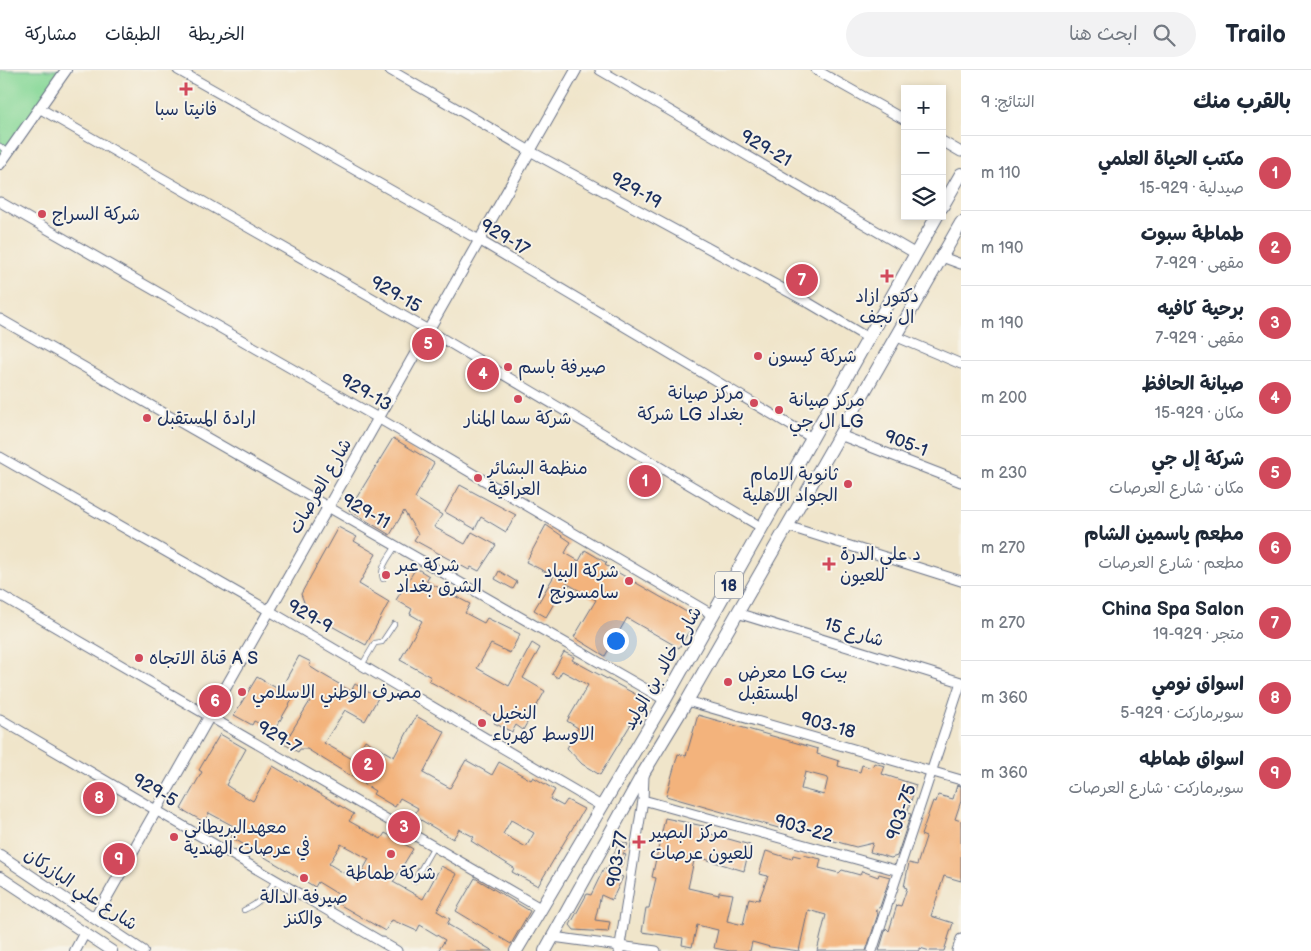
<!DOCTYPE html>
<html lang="ar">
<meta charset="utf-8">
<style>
:root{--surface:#fff;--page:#f2f2f3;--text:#1f2937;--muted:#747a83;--line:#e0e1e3;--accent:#d1495b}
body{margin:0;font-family:"Balsamiq Sans","Playpen Sans Arabic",sans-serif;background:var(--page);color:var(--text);direction:rtl}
.controls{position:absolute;right:15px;top:15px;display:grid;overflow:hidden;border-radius:0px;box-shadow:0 2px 8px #0003}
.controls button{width:45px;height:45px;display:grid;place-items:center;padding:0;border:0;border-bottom:1px solid var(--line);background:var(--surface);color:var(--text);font:25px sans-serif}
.you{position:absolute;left:615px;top:570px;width:18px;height:18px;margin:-12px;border:4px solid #fff;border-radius:50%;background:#1a73e8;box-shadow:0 0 0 8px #1a73e833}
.badge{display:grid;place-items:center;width:32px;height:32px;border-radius:50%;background:var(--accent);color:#fff;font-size:16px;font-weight:700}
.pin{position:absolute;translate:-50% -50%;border:2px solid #fff;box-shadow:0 1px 5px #0006}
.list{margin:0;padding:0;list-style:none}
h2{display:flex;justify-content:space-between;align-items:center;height:65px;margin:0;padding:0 20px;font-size:21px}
h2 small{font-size:16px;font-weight:400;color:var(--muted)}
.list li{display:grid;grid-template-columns:32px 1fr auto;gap:15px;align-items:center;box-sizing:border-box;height:75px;padding:0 20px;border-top:1px solid var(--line)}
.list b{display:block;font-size:19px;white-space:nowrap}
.list p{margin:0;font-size:16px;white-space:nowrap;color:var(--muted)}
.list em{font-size:16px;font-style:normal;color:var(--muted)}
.icon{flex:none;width:28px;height:28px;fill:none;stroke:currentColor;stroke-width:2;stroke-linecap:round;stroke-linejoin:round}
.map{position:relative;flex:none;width:961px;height:881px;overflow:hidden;direction:ltr}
header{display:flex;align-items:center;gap:30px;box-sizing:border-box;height:70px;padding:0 25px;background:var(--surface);border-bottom:1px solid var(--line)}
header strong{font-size:24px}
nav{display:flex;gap:28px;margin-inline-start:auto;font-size:18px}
.search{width:350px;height:45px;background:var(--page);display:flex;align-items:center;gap:12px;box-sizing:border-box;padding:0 18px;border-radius:28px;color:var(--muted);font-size:19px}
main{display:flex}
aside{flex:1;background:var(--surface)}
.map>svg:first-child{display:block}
.green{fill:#87d898;stroke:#51847b}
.building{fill:#f3b37b;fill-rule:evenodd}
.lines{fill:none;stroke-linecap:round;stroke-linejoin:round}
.service-casing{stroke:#666f84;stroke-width:6}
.minor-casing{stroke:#666f84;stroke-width:11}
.tertiary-casing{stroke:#666f84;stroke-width:12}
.primary-casing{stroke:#666f84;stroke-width:14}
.service{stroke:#fff;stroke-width:4.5}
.minor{stroke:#fff;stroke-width:9}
.tertiary{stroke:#fff;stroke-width:10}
.primary{stroke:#fff;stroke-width:12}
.poi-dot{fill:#d1495b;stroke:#f7f3e8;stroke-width:2}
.labels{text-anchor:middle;stroke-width:4;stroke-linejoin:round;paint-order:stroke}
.shield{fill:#f7f3e8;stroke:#5d6a87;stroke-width:1}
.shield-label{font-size:16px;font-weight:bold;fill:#1b2f5e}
.poi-label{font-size:18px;fill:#1b2f5e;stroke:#f7f3e8;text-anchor:start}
.street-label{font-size:18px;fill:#1b2f5e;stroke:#f7f3e8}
</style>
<header>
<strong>Trailo</strong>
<div class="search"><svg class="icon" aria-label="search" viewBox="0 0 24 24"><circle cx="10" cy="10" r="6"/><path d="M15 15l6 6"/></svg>ابحث هنا</div>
<nav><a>الخريطة</a><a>الطبقات</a><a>مشاركة</a></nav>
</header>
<main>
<aside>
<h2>بالقرب منك<small>النتائج: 9</small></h2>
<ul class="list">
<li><span class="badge">1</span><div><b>مكتب الحياة العلمي</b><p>صيدلية · 929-15</p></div><em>110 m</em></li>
<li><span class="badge">2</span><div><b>طماطة سبوت</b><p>مقهى · 929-7</p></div><em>190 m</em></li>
<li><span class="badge">3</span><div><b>برحية كافيه</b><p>مقهى · 929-7</p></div><em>190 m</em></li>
<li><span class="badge">4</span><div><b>صيانة الحافظ</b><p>مكان · 929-15</p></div><em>200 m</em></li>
<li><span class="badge">5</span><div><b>شركة إل جي</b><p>مكان · شارع العرصات</p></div><em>230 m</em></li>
<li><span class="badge">6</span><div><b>مطعم ياسمين الشام</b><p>مطعم · شارع العرصات</p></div><em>270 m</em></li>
<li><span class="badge">7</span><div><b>China Spa Salon</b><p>متجر · 929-19</p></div><em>270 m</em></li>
<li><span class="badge">8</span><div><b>اسواق نومي</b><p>سوبرماركت · 929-5</p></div><em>360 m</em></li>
<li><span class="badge">9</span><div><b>اسواق طماطه</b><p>سوبرماركت · شارع العرصات</p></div><em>360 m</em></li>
</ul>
</aside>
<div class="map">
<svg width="961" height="881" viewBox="0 0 961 881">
<rect width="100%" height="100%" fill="#f7f3e8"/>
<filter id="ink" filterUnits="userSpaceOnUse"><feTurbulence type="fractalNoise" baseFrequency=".02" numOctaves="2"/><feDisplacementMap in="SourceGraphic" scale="10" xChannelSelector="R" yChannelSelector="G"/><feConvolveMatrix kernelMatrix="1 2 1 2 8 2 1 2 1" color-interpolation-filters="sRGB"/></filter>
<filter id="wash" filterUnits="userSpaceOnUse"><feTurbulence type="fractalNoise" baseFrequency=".0096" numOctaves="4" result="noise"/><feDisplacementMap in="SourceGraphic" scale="20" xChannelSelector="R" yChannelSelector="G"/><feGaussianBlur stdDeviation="1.12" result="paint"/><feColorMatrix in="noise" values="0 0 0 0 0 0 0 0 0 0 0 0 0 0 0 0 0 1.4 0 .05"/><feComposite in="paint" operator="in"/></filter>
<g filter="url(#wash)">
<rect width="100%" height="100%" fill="#f0e5ca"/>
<path class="green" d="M0 0H67L0 85Z"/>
<g id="blocks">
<path class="building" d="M801 200 810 205 802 219 793 215Z
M393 368 434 393 415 428 442 445 434 457 465 474 472 462 496 475 479 501 471 497 469 500 414 470 418 464 404 441 390 465 349 440Z
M460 415 516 445 506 462 481 447 475 459 445 442Z
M546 455 571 472 565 483 579 491 585 480 607 493 605 495 697 548 679 578 627 548 605 586 574 567 596 530 566 513 546 547 534 540 554 506 526 492Z
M338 457 357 467 354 471 376 484 359 514 389 532 366 575 308 543 301 524Z
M416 498 429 506 426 511 470 534 465 543 484 553 487 548 520 564 510 583 491 574 477 598 509 616 532 573 540 578 523 608 545 621 523 660 516 655 512 662 494 653 497 649 429 611 431 607 400 590 422 551 410 544 412 539 396 530Z
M499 501 517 512 513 519 495 509Z
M564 582 574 587 572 590 648 631 635 657 631 654 600 705 582 694 567 678 578 658 567 651 588 615 562 601 558 608 552 604Z
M299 586 311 592 309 596 320 603 351 621 355 614 378 628 365 651 345 640 324 673 354 690 365 670 394 687 416 646 445 662 423 703 450 718 466 690 492 705 499 692 531 710 533 707 555 720 550 729 563 736 567 730 584 739 538 816 512 802 514 798 471 771 474 767 459 759 453 769 414 746 418 738 400 728 395 737 373 724 375 721 307 679H300L298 682 284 674 310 631 296 623 274 661 254 651 252 655 234 645 257 607 280 620ZM511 750 534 763 526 777 503 764Z
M698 645 818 679 817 684 839 691 838 696 860 702 862 695 872 698 874 693 885 696 882 704 916 715 907 743 911 744 897 786 891 788 870 782 873 773 856 777 812 765 813 761 784 753 782 759 666 726 678 684 686 686ZM805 702 828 708 824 725 801 719Z
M220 664 246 679 226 715 232 719 253 731 273 696 354 744 349 751 381 769 385 763 413 779 393 812 423 829 441 796 457 804 437 841 450 849 447 854 493 881H438L445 870 420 855 417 861 392 850 385 861 337 833 341 826 318 812 315 817 231 767 237 758 209 743 204 752 181 739 202 702 199 700ZM341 774 369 789 357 811 329 794Z
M957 715 961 716V731L955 749 961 751V811L944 806 931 846 953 853 944 881H930L920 878V881H879L886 858 889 861 897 835 901 836 907 818 904 817 909 793 917 795 926 767 921 765 933 731 936 732 938 725 953 729Z
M665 748 708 757 707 763 750 775 744 801 695 786 688 818 719 825V822L733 824 727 851 743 855 749 828 759 830 768 806 759 804 766 781 792 789 793 785 801 787 803 785 821 789 819 798 839 803 842 800 860 805 862 801 878 807 879 804 890 807 880 837 875 840 878 844 866 881H817L826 845 808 840 799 881 770 877 752 872 750 881H730L714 878 718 860 697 855 692 877 682 875 683 868 642 862 646 838H649L656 808 652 807Z
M619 771 628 774 623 784 626 785 617 804 623 807 612 830 601 825 595 850 610 852 608 862 574 860 570 855 587 824 591 825 604 798 607 800Z
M475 808 530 841 511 874 456 841Z"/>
</g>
</g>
<g filter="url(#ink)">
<use href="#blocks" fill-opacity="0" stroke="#666f84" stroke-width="1"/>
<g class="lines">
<defs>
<path id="service" d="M0 76 8 83
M383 509C379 497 390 487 395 477
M362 595 375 573 382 572 394 554
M414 811 434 776
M244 840C260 833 267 824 276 809"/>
<path id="minor" d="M178 0 479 170 812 368
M390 0 530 81 809 233 868 268
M600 0 916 184
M816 0 905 50
M39 38 428 260 761 457
M942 71 961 82
M0 132 378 348 713 545
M942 187 961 194
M0 249 665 630
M895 266 961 294
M840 365 961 412
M0 387 268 540 601 736
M787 456 961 511
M0 525 540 838
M737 543 961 612
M687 631 961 710
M0 649 397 881
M643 730 899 801
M553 867 656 881
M619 881 643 730 644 705
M872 881 961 612
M957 881 961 869"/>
<path id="tertiary" d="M0 94 66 0
M0 785 143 881
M0 807 112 881
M95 848 576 0
M75 881 84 864"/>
<path id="primary" d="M942 137 961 104
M516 881 665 630 937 146
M545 881 644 702 687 631 961 153"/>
</defs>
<use href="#service" class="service-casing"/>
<use href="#minor" class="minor-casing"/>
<use href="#tertiary" class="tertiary-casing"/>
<use href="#primary" class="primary-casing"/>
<use href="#service" class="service"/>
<use href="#minor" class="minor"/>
<use href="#tertiary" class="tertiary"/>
<use href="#primary" class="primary"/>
</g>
</g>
<g class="poi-dot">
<path d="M183.5 11.5h5v5h5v5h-5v5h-5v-5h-5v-5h5z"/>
<circle cx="42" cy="144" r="5"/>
<path d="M884.5 198.5h5v5h5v5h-5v5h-5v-5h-5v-5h5z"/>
<circle cx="758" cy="286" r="5"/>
<circle cx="508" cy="297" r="5"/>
<circle cx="518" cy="329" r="5"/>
<circle cx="754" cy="333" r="5"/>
<circle cx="779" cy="340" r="5"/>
<circle cx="147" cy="348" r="5"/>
<circle cx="478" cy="408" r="5"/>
<circle cx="848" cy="414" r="5"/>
<path d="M826.5 486.5h5v5h5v5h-5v5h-5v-5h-5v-5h5z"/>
<circle cx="386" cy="505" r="5"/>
<circle cx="629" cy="511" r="5"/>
<circle cx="139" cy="588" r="5"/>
<circle cx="728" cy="612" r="5"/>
<circle cx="242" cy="622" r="5"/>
<circle cx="482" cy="653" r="5"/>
<circle cx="174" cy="767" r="5"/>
<path d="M636.5 764.5h5v5h5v5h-5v5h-5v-5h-5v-5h5z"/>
<circle cx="391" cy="784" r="5"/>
<circle cx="304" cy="808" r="5"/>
</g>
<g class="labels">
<rect class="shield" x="715" y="501.5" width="28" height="27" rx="4"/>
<g class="shield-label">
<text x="729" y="521">18</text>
</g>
<g class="poi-label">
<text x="186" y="45" text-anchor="middle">فانيتا سبا</text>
<text x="52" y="150">شركة السراج</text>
<text x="887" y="232" text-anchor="middle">دكتور ازاد<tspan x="887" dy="21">ال نجف</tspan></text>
<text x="768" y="292">شركة كيسون</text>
<text x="518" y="303">صيرفة باسم</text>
<text x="744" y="329" text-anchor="end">مركز صيانة<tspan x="744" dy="21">شركة LG بغداد</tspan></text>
<text x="789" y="336">مركز صيانة<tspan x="789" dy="21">ال جي LG</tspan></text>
<text x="157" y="354">ارادة المستقبل</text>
<text x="518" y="354" text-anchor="middle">شركة سما المنار</text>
<text x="488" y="404">منظمة البشائر<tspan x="488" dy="21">العراقية</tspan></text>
<text x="838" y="410" text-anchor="end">ثانوية الامام<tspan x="838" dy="21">الجواد الاهلية</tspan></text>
<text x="840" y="490">د علي الدرة<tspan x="840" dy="21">للعيون</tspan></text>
<text x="396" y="501">شركة عبر<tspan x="396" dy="21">الشرق بغداد</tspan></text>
<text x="619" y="507" text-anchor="end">شركة البياد<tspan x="619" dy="21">/ سامسونج</tspan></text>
<text x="149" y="594">قناة الاتجاه A S</text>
<text x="738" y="608">معرض LG بيت<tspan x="738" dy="21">المستقبل</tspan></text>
<text x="252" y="628">مصرف الوطني الاسلامي</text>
<text x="492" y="649">النخيل<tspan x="492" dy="21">الاوسط كهرباء</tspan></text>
<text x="184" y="763">معهدالبريطاني<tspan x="184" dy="21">في عرصات الهندية</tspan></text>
<text x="650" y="768">مركز البصير<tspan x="650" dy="21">للعيون عرصات</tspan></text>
<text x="391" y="809" text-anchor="middle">شركة طماطة</text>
<text x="304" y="833" text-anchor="middle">صيرفة الدالة<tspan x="304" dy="21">والكنز</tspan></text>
</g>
<g class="street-label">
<text transform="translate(766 78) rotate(30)" y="6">929-21</text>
<text transform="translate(636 120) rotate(29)" y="6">929-19</text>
<text transform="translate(505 167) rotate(31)" y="6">929-17</text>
<text transform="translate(396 224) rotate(30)" y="6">929-15</text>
<text transform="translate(366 322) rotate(30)" y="6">929-13</text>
<text transform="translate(906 373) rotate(21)" y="6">905-1</text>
<text transform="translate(320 416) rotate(-60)" y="6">شارع العرصات</text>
<text transform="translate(366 441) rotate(30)" y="6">929-11</text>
<text transform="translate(310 546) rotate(30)" y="6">929-9</text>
<text transform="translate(854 562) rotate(17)" y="6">شارع 15</text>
<text transform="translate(662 598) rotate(-60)" y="6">شارع خالد بن الوليد</text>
<text transform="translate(828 655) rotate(16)" y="6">903-18</text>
<text transform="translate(279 667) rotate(30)" y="6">929-7</text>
<text transform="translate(155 720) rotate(30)" y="6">929-5</text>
<text transform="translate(901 742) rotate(-71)" y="6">903-75</text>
<text transform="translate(804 758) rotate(16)" y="6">903-22</text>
<text transform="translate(617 789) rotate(-81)" y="6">903-77</text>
<text transform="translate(81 819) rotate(34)" y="6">شارع علي البازركان</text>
</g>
</g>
</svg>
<div class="controls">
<button>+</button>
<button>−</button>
<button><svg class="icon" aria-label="layers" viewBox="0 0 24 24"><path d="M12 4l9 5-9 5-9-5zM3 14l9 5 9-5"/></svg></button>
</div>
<div class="you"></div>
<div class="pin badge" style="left:645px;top:411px">1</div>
<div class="pin badge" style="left:368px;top:695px">2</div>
<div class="pin badge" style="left:404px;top:757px">3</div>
<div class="pin badge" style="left:483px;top:304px">4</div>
<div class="pin badge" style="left:428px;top:274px">5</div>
<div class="pin badge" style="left:215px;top:631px">6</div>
<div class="pin badge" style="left:802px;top:210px">7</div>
<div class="pin badge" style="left:99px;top:728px">8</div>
<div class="pin badge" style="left:119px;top:789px">9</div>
</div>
</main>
